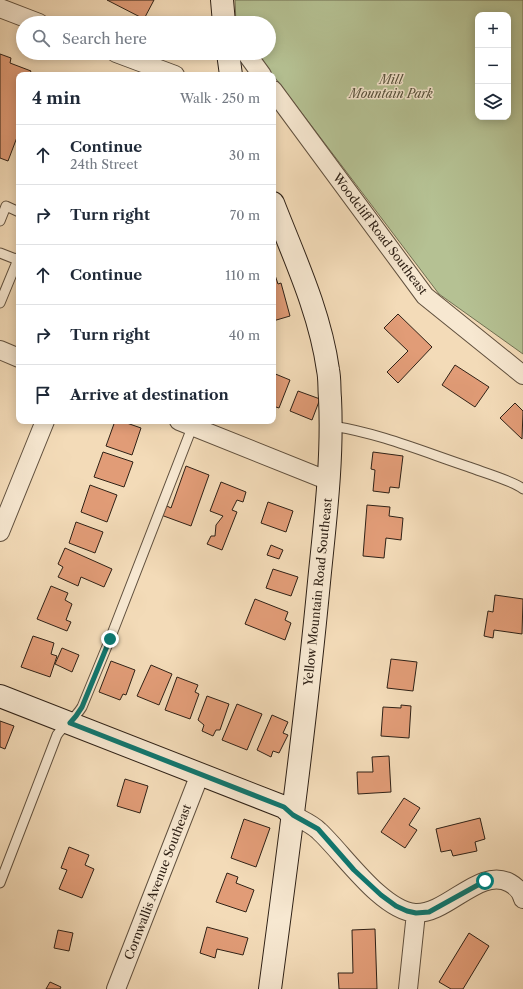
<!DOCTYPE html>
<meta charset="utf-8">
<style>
:root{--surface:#fff;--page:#f2f2f3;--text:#1f2937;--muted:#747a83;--line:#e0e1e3}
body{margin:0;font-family:"Libre Caslon Text",serif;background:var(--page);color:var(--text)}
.controls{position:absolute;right:12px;top:12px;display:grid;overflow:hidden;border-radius:8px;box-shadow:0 2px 10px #0003}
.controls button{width:36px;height:36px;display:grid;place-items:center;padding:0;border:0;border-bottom:1px solid var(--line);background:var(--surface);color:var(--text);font:20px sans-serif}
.stop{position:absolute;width:12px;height:12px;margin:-9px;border:3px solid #0f766e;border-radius:50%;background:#fff}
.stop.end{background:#0f766e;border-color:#fff;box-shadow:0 1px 4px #0008}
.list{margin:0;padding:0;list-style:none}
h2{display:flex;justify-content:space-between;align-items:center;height:52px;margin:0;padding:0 16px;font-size:17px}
h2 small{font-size:13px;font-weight:400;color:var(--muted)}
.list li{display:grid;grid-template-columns:26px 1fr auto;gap:12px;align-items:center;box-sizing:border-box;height:60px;padding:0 16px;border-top:1px solid var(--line)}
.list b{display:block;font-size:15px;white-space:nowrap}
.list p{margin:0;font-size:13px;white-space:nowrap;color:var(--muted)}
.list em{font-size:13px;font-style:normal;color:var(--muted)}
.icon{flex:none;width:22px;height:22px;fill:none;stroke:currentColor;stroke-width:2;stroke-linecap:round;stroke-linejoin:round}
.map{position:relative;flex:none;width:523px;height:989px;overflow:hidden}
.search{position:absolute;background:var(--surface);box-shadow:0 2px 10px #0003;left:16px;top:16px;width:260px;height:44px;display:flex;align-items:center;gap:10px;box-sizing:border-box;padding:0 14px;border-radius:22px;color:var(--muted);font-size:15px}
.panel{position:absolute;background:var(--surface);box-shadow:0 2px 10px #0003;left:16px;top:72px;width:260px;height:352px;border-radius:8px}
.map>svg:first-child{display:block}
.green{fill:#b5c193;stroke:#727154;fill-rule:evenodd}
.building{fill:#e19c77;stroke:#2f2116}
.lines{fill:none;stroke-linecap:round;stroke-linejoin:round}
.lane-casing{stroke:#60503e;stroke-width:11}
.street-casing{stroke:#60503e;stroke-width:20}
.secondary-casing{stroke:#2f2116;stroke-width:24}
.lane{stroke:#f7e8d1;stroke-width:9}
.street{stroke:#f7e8d1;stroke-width:18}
.secondary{stroke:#f7e8d1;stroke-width:22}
.route{stroke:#0f766e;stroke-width:5}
.labels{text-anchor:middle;stroke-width:3;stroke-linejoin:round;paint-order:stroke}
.park-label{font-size:12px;font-style:italic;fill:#57513c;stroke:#f7e8d1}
.street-label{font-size:12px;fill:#2f2116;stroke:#f7e8d1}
</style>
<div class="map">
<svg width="523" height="989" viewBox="0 0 523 989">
<rect width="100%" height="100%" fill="#f3dbb8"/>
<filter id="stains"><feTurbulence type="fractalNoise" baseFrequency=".005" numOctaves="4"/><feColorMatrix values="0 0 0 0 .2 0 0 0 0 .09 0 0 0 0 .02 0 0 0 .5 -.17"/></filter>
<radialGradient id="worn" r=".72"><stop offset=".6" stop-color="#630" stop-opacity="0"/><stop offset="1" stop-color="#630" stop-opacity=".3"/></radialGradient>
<path class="green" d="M235 0H523V354L439 294 273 75 255 53H269V23H236ZM478 15H508V117H478Z"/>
<path class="building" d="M107 0H154L144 19Z
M0 54 11 58 10 63 31 71 29 75H19V132L8 161 0 158Z
M273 272H274L278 284 281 283 290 316 273 321Z
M398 314 432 347 398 383 387 372 408 351 384 328Z
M455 365 489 387 475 407 442 385Z
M273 373 290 380 279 408 273 406Z
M298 391 320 399 312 420 290 411Z
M515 403 523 411 522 439 500 418Z
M115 421H121L141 428 132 455 106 446Z
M103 452 133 462 124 487 94 477Z
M373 452 403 456 399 488 390 487 389 493 373 491 375 470 371 469Z
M186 466 209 475 191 526 161 515 165 505 171 508Z
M221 482 246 492 243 502 237 500 232 510 237 512 222 550 207 544 211 536H215L216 525 223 516 210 511Z
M90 485 117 495 107 522 81 512Z
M268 502 293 511 286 532 261 523Z
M367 505 390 507 389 516 403 518 401 540 386 538 384 558 363 556Z
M76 522 103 532 95 553 69 543Z
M271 545 283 550 279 559 267 555Z
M65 548 112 569 104 587 81 577 78 586 58 577 63 567 58 564Z
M273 569 298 577 291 596 266 588Z
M51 586 68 593 65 600 72 604 66 620 71 622 67 631 37 619Z
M495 595 523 599 522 634 494 630 493 638 484 636 488 611 493 612Z
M255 599 288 612 285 620 291 623 285 640 245 624Z
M33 636 54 643 51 654 57 656 50 677 21 667Z
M62 648 79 655 72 672 55 664Z
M391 659 417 662 413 691 387 688Z
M111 661 135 670 126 695 123 694 120 700 99 692Z
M151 665 172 674 159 705 137 696Z
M177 677 198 685 195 692 199 694 190 719 165 710Z
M207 696 229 704 220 730H216L213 736 202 731 204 725 198 720Z
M237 704 262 714 247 750 222 740Z
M401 705 411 706 409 738 381 736 383 707 401 708Z
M272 715 288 722 283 733 288 735 279 753 273 751 271 757 257 750Z
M0 721 14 726 5 749 0 747Z
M389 756 391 792 358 794 357 772H373L372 757Z
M125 779 148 786 140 813 117 806Z
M404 798 420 808 409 825 417 830 405 848 381 832Z
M480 818 485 839 475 842 477 851 453 856 451 850 441 852 436 829Z
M244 819 270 828 256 867 231 858Z
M69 847 89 855 85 865 94 869 82 898 59 889 67 870 61 868Z
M227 873 238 877 236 883 254 890 246 912 216 902Z
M207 927 248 938 243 955 217 949 215 958 200 953Z
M375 929 377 989H339L338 973H353L352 930Z
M58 930 73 933 69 951 54 948Z
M469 933 489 946 463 989H451L439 982Z
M50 982 61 987 60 989H46Z"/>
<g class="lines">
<defs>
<path id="lane" d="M0 221 6 206 19 212
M0 253 18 260
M0 303 19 257
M332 426C379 433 424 452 469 467 482 472 514 481 523 489
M0 883 57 735C65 724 74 720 82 707L110 639 193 425"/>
<path id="street" d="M0 8 39 23
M116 53 175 75
M246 53 262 75
M273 90 425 296 523 375
M0 350 19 358
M179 421 329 481
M0 532 45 421
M293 815C302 820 312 824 319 831 343 853 381 910 415 913 447 915 480 866 510 883 517 887 521 891 523 899
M116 989 200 774
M408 989 416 913"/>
<path id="secondary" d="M222 0 224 23
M228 53 231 75
M0 696 284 807 293 815
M270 989C288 854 306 718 319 582 325 521 333 460 330 398 329 389 330 379 328 370 320 312 294 257 273 203"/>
</defs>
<use href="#lane" class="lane-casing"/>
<use href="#street" class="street-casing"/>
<use href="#secondary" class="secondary-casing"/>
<use href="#lane" class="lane"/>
<use href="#street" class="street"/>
<use href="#secondary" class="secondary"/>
</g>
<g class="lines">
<path class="route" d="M110 639 82 707 76 716 70 723 284 807 293 815 318 829 354 870 381 895 396 906 407 911 416 913 429 912 485 881"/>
</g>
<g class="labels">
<g class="park-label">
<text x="391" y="84">Mill<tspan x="391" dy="14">Mountain Park</tspan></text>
</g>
<g class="street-label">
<text transform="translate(380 234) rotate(53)" y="4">Woodcliff Road Southeast</text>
<text transform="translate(318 592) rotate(-84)" y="4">Yellow Mountain Road Southeast</text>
<text transform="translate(158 882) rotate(-69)" y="4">Cornwallis Avenue Southeast</text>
</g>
</g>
<rect width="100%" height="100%" filter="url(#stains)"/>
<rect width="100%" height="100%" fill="url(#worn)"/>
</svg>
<div class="controls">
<button>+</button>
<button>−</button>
<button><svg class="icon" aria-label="layers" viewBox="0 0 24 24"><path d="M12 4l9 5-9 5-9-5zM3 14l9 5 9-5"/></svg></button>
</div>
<div class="stop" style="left:485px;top:881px"></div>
<div class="stop end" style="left:110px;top:639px"></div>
<div class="search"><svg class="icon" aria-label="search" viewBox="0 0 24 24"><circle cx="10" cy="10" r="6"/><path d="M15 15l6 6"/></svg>Search here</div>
<section class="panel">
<h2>4 min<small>Walk · 250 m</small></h2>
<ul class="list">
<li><svg class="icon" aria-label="ahead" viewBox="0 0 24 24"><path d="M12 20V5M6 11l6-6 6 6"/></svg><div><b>Continue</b><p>24th Street</p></div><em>30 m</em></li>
<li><svg class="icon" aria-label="right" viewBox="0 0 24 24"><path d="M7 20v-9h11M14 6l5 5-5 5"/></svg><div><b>Turn right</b></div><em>70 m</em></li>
<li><svg class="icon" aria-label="ahead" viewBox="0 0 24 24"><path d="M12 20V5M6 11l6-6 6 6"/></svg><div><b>Continue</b></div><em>110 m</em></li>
<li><svg class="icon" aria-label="right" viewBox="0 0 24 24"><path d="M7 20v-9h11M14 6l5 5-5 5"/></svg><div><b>Turn right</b></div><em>40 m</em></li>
<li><svg class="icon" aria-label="arrive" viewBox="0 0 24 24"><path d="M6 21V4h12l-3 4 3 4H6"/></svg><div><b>Arrive at destination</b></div></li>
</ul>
</section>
</div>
